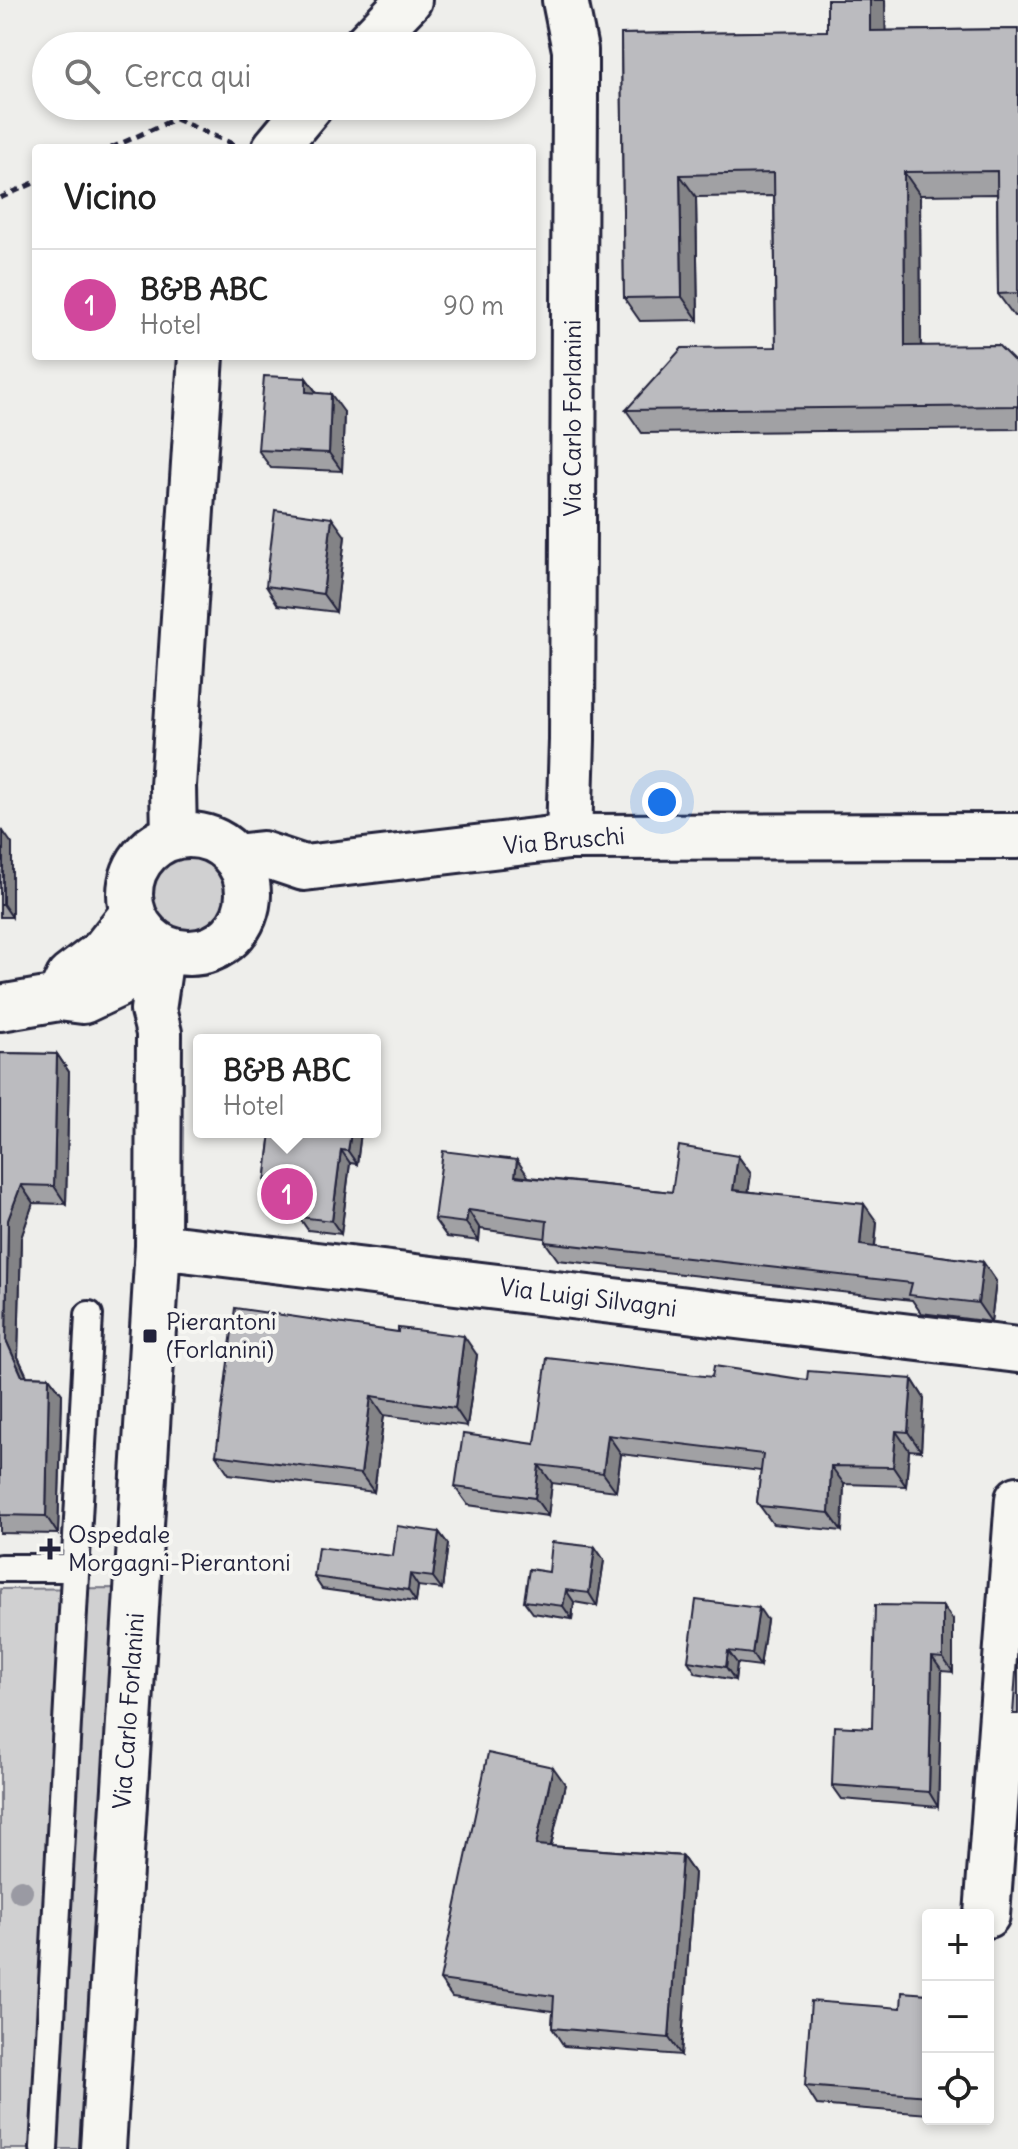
<!DOCTYPE html>
<html lang="it">
<meta charset="utf-8">
<style>
:root{--surface:#fff;--page:#f2f2f2;--text:#222;--muted:#767676;--line:#e0e0e0;--accent:#0b8043}
body{margin:0;font-family:Delius,sans-serif;background:var(--page);color:var(--text)}
.controls{position:absolute;right:24px;bottom:24px;display:grid;overflow:hidden;border-radius:8px;box-shadow:0 4px 12px #0003}
.controls button{width:72px;height:72px;display:grid;place-items:center;padding:0;border:0;border-bottom:2px solid var(--line);background:var(--surface);color:var(--text);font:40px sans-serif}
.you{position:absolute;left:662px;top:802px;width:28px;height:28px;margin:-20px;border:6px solid #fff;border-radius:50%;background:#1a73e8;box-shadow:0 0 0 12px #1a73e833}
.badge{display:grid;place-items:center;width:52px;height:52px;border-radius:50%;background:var(--accent);color:#fff;font-size:26px;font-weight:700}
.pin{position:absolute;translate:-50% -50%;border:4px solid #fff;box-shadow:0 2px 8px #0006}
.popup{position:absolute;left:193px;top:1034px;width:188px;height:104px;box-sizing:border-box;display:grid;place-content:center;border-radius:8px;background:var(--surface);filter:drop-shadow(0 2px 6px #0005);font-size:26px;white-space:nowrap;color:var(--muted)}
.popup b{font-size:30px;color:var(--text)}
.popup::after{content:'';position:absolute;left:50%;top:100%;margin-left:-16px;border:16px solid transparent;border-top-color:var(--surface)}
.list{margin:0;padding:0;list-style:none}
h2{display:flex;justify-content:space-between;align-items:center;height:104px;margin:0;padding:0 32px;font-size:34px}
h2 small{font-size:26px;font-weight:400;color:var(--muted)}
.list li{display:grid;grid-template-columns:52px 1fr auto;gap:24px;align-items:center;box-sizing:border-box;height:112px;padding:0 32px;border-top:2px solid var(--line)}
.list b{display:block;font-size:30px;white-space:nowrap}
.list p{margin:0;font-size:26px;white-space:nowrap;color:var(--muted)}
.list em{font-size:26px;font-style:normal;color:var(--muted)}
.icon{flex:none;width:44px;height:44px;fill:none;stroke:currentColor;stroke-width:2;stroke-linecap:round;stroke-linejoin:round}
.map{position:relative;flex:none;width:1018px;height:2149px;overflow:hidden}
.search{position:absolute;background:var(--surface);box-shadow:0 4px 12px #0003;left:32px;top:32px;width:504px;height:88px;display:flex;align-items:center;gap:20px;box-sizing:border-box;padding:0 28px;border-radius:44px;color:var(--muted);font-size:30px}
.panel{position:absolute;background:var(--surface);box-shadow:0 4px 12px #0003;left:32px;top:144px;width:504px;height:216px;border-radius:8px}
.map>svg:first-child{display:block}
.green{fill:#d0d0d1;stroke:#797986;stroke-width:2}
.lines{fill:none;stroke-linecap:round;stroke-linejoin:round}
.lane-casing{stroke:#22223b;stroke-width:32}
.street-casing{stroke:#22223b;stroke-width:50}
.path{stroke:#22223b;stroke-width:5;stroke-dasharray:8 6;stroke-linecap:butt}
.lane{stroke:#f6f6f2;stroke-width:26}
.street{stroke:#f6f6f2;stroke-width:44}
.tree{fill:#9a9aa3}
.wall{fill:#a1a1a4;stroke:#22223b;stroke-width:2}
.shaded-wall{fill:#838386;stroke:#22223b;stroke-width:2}
.building{fill:#bbbbbf;stroke:#22223b;stroke-width:2}
.poi-dot{fill:#22223b;stroke:#f6f6f2;stroke-width:3}
.labels{text-anchor:middle;stroke-width:8;stroke-linejoin:round;paint-order:stroke}
.street-label{font-size:24px;fill:#22223b;stroke:#f6f6f2}
.poi-label{font-size:24px;fill:#22223b;stroke:#f6f6f2;text-anchor:start}
</style>
<div class="map">
<svg width="1018" height="2149" viewBox="0 0 1018 2149">
<rect width="100%" height="100%" fill="#eeeeeb"/>
<filter id="ink" filterUnits="userSpaceOnUse"><feTurbulence type="fractalNoise" baseFrequency=".0125" numOctaves="2"/><feDisplacementMap in="SourceGraphic" scale="16" xChannelSelector="R" yChannelSelector="G"/><feConvolveMatrix kernelMatrix="1 2 1 2 8 2 1 2 1" color-interpolation-filters="sRGB"/></filter>
<g filter="url(#ink)">
<path class="green" d="M150 895a40 40 0 1 1 80 0a40 40 0 1 1-80 0Z
M115 1588 82 2149H0V1589Z"/>
<g class="lines">
<defs>
<path id="lane" d="M0 1568H75
M44 2149 89 1315"/>
<path id="street" d="M565 0 575 50V92L572 740 569 837
M365 46 409 0
M275 148 310 106
M130 894a59 59 0 1 1 118 0a59 59 0 1 1-118 0Z
M174 837 173 786 201 356
M235 857 262 854 304 868 569 837 1018 836
M59 998 69 977 103 951 133 913
M0 1008 59 998 83 1001 117 985 157 944
M158 1246 1018 1350
M987 1915 1018 1499
M103 2149 158 1246 159 1033 153 1010 162 948"/>
</defs>
<use href="#lane" class="lane-casing"/>
<use href="#street" class="street-casing"/>
<path class="path" d="M111 148 175 119 235 145
M0 198 36 182"/>
<use href="#lane" class="lane"/>
<use href="#street" class="street"/>
</g>
<circle class="tree" cx="21" cy="1891" r="12"/>
<path class="wall" d="M1018 29V316H1014L998 294 997 194 920 195 921 345 1018 365V429L642 433 626 410 776 347 774 196 696 197 698 320 640 321 624 298 621 34Z
M306 378 317 393 344 412 342 471 271 468 258 450Z
M345 536 336 612 278 605 266 586Z
M0 831 12 844V917H0Z
M0 1053 57 1054 69 1072 66 1204 33 1203 21 1238 18 1357 27 1376 49 1377 62 1394 58 1534 0 1533Z
M271 1132H361L357 1164 350 1163 341 1234 308 1230 299 1217 272 1214 263 1201Z
M738 1156 751 1174 748 1191 877 1222 875 1247 983 1262 996 1281 991 1322 921 1313 912 1300 558 1260 545 1242V1238L480 1229 479 1241 447 1237 434 1219 529 1177 672 1192Z
M477 1355 467 1426 384 1415 374 1492 229 1474 216 1455Z
M712 1377 807 1380 912 1379 924 1398 921 1451 909 1450 906 1486 844 1484 842 1531 773 1524 757 1502 761 1471 621 1454 616 1491 552 1483 548 1516 468 1505 455 1487 535 1444Z
M439 1532 448 1544 442 1589 418 1586 416 1602 322 1589 314 1577 393 1556Z
M595 1547 604 1560 597 1606 574 1602 572 1619 533 1613 524 1601 549 1572Z
M767 1620 760 1666 737 1663 735 1680 696 1673 688 1661Z
M953 1620V1672L942 1671 938 1807 842 1799 832 1785Z
M565 1784 551 1846 682 1856 694 1873 681 2055 564 2046 552 2028 553 2011 452 1997 440 1980Z
M928 1994V2114L817 2105 805 2086Z"/>
<path class="shaded-wall" d="M870 0H885L886 54 870 31Z
M904 172 920 195 921 368 905 346Z
M680 175 696 197 698 320 682 297Z
M306 378 319 396 306 392Z
M331 394 344 412 342 471 329 453Z
M332 518 345 536 336 612 323 594Z
M3 831 12 844V917L3 904Z
M57 1054 69 1072 66 1204 54 1186Z
M351 1132H361L357 1164 348 1151Z
M341 1150 350 1163 341 1234 332 1221Z
M738 1156 751 1174 746 1208 733 1190Z
M517 1160 530 1179 515 1176Z
M21 1185 33 1203 21 1238 18 1357 34 1393 22 1376 6 1340 8 1220Z
M864 1204 877 1222 873 1263 860 1245Z
M468 1210 480 1229 479 1241 466 1223Z
M983 1262 996 1281 991 1322 978 1303Z
M464 1336 477 1355 467 1426 455 1408Z
M49 1377 62 1394 58 1534 46 1516Z
M912 1379 924 1398 921 1451 908 1432Z
M371 1396 384 1415 374 1492 361 1474Z
M896 1431 909 1450 906 1486 893 1467Z
M608 1435 621 1454 616 1491 603 1473Z
M539 1465 552 1483 548 1516 535 1498Z
M831 1466 844 1484 842 1531 829 1513Z
M439 1532 448 1544 442 1589 433 1577Z
M595 1547 604 1560 597 1606 589 1593Z
M410 1574 418 1586 416 1602 408 1590Z
M566 1590 574 1602 572 1619 563 1606Z
M943 1606 953 1620V1672L943 1658Z
M759 1608 767 1620 760 1666 752 1654Z
M728 1651 737 1663 735 1680 726 1667Z
M932 1657 942 1671 938 1807 929 1792Z
M553 1767 565 1784 547 1862 536 1845Z
M682 1856 694 1873 681 2055 669 2038Z"/>
<path class="building" d="M827 0H870V31L1018 29V293L998 294 997 171 904 172 905 346 998 345 1018 365V406L626 410 682 348 776 347 774 173 680 175 682 297 624 298 621 34 827 31Z
M264 376 306 378V392L331 394 329 453 258 450Z
M275 510 332 518 323 594 266 586Z
M0 831H3V904H0Z
M0 1053 57 1054 54 1186 21 1185 8 1220 6 1340 22 1376 49 1377 46 1516 0 1515Z
M271 1132H351L348 1151 341 1150 332 1221 299 1217 301 1206 263 1201Z
M679 1146 738 1156 733 1190 864 1204 860 1245 983 1262 978 1303 909 1295 912 1283 545 1242 547 1221 468 1210 466 1223 434 1219 443 1151 517 1160 515 1176 672 1192Z
M235 1308 398 1332V1328L464 1336 455 1408 371 1396 361 1474 216 1455Z
M547 1358 712 1377 714 1366 807 1380 808 1371 912 1379 908 1432 896 1431 893 1467 831 1466 829 1513 760 1506 757 1502 763 1454 608 1435 603 1473 539 1465 535 1498 455 1487 463 1434 535 1444Z
M397 1526 439 1532 433 1577 410 1574 408 1590 314 1577 318 1547 393 1556Z
M552 1542 595 1547 589 1593 566 1590 563 1606 524 1601 529 1569 549 1572Z
M696 1600 759 1608 752 1654 728 1651 726 1667 688 1661Z
M875 1605 943 1606V1658L932 1657 929 1792 832 1785 834 1726 872 1728Z
M1018 1644V1714H1013Z
M488 1753 553 1767 536 1845 682 1856 669 2038 552 2028 554 1996 440 1980Z
M902 1992 928 1994V2096L805 2086 811 2001 901 2008Z"/>
</g>
<g class="poi-dot">
<rect x="142" y="1328" width="16" height="16" rx="4"/>
<path d="M46 1537h8v8h8v8h-8v8h-8v-8h-8v-8h8z"/>
</g>
<g class="labels">
<g class="street-label">
<text transform="translate(573 418) rotate(-90)" y="8">Via Carlo Forlanini</text>
<text transform="translate(564 841) rotate(-5)" y="8">Via Bruschi</text>
<text transform="translate(588 1298) rotate(7)" y="8">Via Luigi Silvagni</text>
<text transform="translate(129 1711) rotate(-86)" y="8">Via Carlo Forlanini</text>
</g>
<g class="poi-label">
<text x="166" y="1330">Pierantoni<tspan x="166" dy="28">(Forlanini)</tspan></text>
<text x="68" y="1543">Ospedale<tspan x="68" dy="28">Morgagni-Pierantoni</tspan></text>
</g>
</g>
</svg>
<div class="controls">
<button>+</button>
<button>−</button>
<button><svg class="icon" aria-label="locate" viewBox="0 0 24 24"><circle cx="12" cy="12" r="6"/><path d="M12 2v4M12 18v4M2 12h4M18 12h4"/></svg></button>
</div>
<div class="you"></div>
<div class="pin badge" style="left:287px;top:1194px;background:#d1479c">1</div>
<div class="popup"><b>B&amp;B ABC</b>Hotel</div>
<div class="search"><svg class="icon" aria-label="search" viewBox="0 0 24 24"><circle cx="10" cy="10" r="6"/><path d="M15 15l6 6"/></svg>Cerca qui</div>
<section class="panel">
<h2>Vicino<small></small></h2>
<ul class="list">
<li><span class="badge" style="background:#d1479c">1</span><div><b>B&amp;B ABC</b><p>Hotel</p></div><em>90 m</em></li>
</ul>
</section>
</div>
